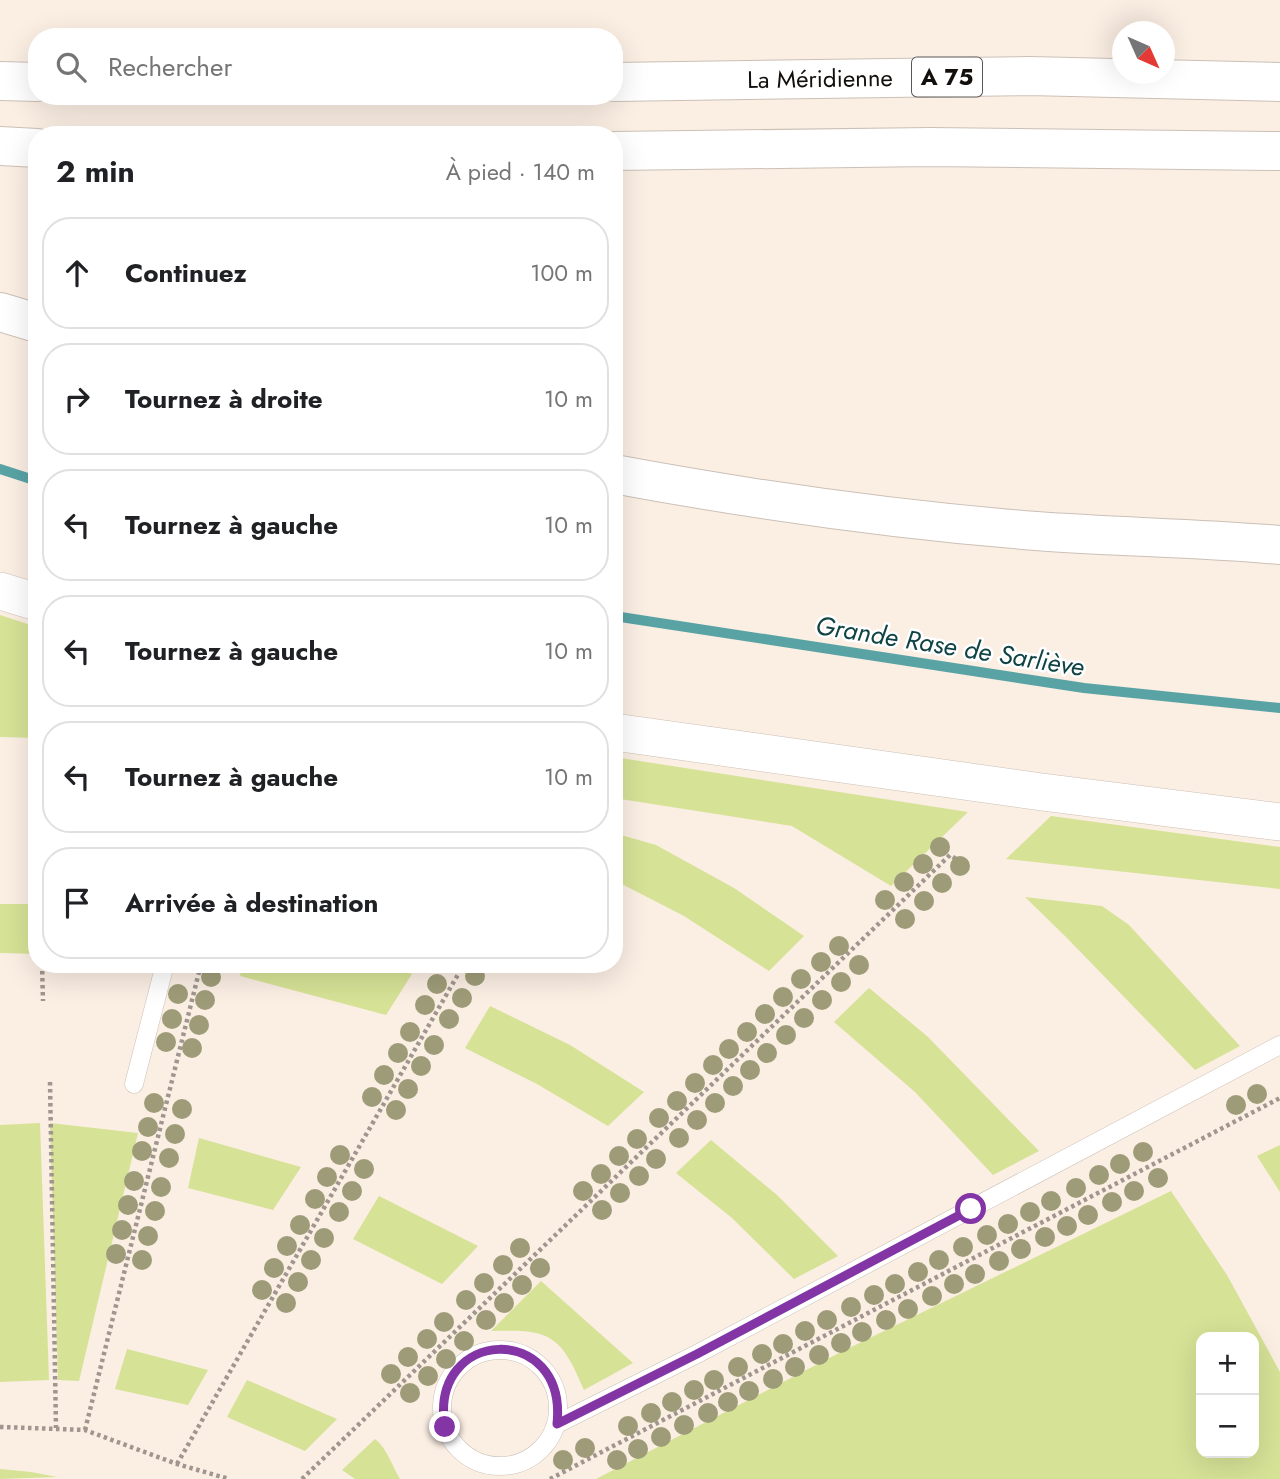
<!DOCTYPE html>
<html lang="fr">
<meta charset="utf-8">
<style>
:root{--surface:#fff;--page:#f6f6f6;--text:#202124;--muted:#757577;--line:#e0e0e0}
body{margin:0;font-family:Jost,sans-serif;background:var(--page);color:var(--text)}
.controls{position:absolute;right:21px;bottom:21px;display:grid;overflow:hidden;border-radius:14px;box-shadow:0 7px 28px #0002}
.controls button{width:63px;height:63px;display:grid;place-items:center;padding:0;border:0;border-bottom:2px solid var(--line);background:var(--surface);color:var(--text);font:35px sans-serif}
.compass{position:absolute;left:1112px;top:21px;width:63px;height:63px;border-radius:50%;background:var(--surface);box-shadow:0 7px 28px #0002;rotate:135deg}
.stop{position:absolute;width:21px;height:21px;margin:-16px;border:5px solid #8335a5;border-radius:50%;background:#fff}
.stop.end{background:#8335a5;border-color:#fff;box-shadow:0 2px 7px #0008}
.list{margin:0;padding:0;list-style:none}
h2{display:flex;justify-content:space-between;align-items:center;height:91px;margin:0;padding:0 28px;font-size:30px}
h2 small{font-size:23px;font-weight:400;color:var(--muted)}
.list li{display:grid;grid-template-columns:46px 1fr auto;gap:21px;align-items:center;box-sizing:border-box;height:112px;margin:0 14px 14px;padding:0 14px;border:2px solid var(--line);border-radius:28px}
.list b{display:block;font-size:26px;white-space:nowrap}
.list em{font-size:23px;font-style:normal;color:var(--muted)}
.icon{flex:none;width:38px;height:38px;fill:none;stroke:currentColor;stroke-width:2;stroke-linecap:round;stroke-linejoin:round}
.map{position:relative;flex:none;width:1280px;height:1479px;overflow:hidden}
.search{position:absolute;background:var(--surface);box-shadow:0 7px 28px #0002;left:28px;top:28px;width:595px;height:77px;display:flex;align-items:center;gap:18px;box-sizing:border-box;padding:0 24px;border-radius:28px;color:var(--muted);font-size:26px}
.panel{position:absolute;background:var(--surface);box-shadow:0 7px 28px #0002;left:28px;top:126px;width:595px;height:847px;border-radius:28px}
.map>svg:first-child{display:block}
.green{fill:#d6e296;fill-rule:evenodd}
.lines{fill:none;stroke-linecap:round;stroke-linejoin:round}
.stream{stroke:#59a3a5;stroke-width:10}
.lane-casing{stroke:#ccc0b6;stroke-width:19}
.street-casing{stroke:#ccc0b6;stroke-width:38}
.highway-casing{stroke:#ccc0b6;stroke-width:40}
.path{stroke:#a0968f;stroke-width:4.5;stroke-dasharray:3.5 3.5;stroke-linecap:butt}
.lane{stroke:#fff;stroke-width:18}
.street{stroke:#fff;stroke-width:37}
.highway{stroke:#fff;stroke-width:38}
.tree{fill:#9e9c78}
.route{stroke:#8335a5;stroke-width:9}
.labels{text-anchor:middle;stroke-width:5;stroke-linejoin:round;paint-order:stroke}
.shield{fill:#fff;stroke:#5a5755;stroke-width:2}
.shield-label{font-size:23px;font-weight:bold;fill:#130f0c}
.street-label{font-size:24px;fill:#130f0c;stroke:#fff}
.water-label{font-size:26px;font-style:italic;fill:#104344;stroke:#fff}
</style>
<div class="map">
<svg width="1280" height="1479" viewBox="0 0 1280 1479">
<rect width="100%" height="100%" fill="#fbeee3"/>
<path class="green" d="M0 615 37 627V738L0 737Z
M614 757 968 812 891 886 792 826 614 798Z
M1051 816 1280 847V889L1006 859Z
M614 833 656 845 734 888 804 936 769 971 684 916 614 880Z
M1025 897 1102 906 1129 925 1240 1046 1195 1070 1066 937Z
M0 904H37V954L0 953Z
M242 964H382L412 974 386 1015 240 976Z
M869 988 927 1036 1039 1151 993 1175 915 1092 834 1022Z
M490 1006 570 1045 644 1092 608 1126 537 1084 465 1048Z
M40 1123 49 1380 0 1382V1125Z
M50 1123 138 1133 79 1381 58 1380Z
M199 1138 301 1167 273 1210 188 1188Z
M711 1140 777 1195 838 1256 794 1279 732 1218 676 1173Z
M1280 1145V1192L1257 1156Z
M1171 1191 1227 1275 1280 1372V1479H596L839 1353ZM1201 1337H1254V1453H1201Z
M379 1196 478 1246 442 1284 353 1239Z
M541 1281 633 1363 584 1390C561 1335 551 1329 491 1331Z
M127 1349 208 1370 188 1405 115 1389Z
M247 1380 337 1419 305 1451 227 1417Z
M375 1439C387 1448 392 1466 400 1479H355L342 1470Z
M0 1469 31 1472 57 1477 0 1479Z"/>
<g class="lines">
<path class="stream" d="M0 469 37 481
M614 616 1084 688 1280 708"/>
<defs>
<path id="lane" d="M134 1084 165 964
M442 1408a58 58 0 1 1 116 0a58 58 0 1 1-116 0Z
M557 1424 697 1354 1280 1045"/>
<path id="street" d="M0 591 37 602
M614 732 1042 792 1280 822"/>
<g id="highway">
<path d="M0 81 37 82"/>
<path id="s1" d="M614 82 1029 76 1280 82"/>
<path d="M0 146 37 148"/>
<path d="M614 151 930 147 1280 151"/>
<path d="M0 312 37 323"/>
<path d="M614 474C754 500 894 520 1036 531 1117 537 1199 538 1280 545"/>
</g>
</defs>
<use href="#lane" class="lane-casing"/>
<use href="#street" class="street-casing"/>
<use href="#highway" class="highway-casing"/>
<path class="path" d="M42 964 43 1001
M50 1082 56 1428
M0 1427 85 1430 177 1464 229 1479
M85 1430 201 964
M177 1464 464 964
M302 1479 950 855 969 868
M550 1479 1280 1098"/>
<use href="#lane" class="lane"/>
<use href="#street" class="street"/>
<use href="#highway" class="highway"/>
</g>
<g class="tree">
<circle cx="940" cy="847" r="10"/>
<circle cx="923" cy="864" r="10"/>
<circle cx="960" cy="866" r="10"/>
<circle cx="904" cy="882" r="10"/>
<circle cx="942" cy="883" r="10"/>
<circle cx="885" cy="900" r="10"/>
<circle cx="924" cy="901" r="10"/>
<circle cx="905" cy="919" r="10"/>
<circle cx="839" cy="946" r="10"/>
<circle cx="821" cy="962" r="10"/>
<circle cx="859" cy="965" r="10"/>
<circle cx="475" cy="976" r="10"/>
<circle cx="211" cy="977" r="10"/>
<circle cx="801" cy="979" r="10"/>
<circle cx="841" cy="982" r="10"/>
<circle cx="437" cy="984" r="10"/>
<circle cx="178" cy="994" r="10"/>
<circle cx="783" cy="997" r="10"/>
<circle cx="462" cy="998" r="10"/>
<circle cx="205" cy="1000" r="10"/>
<circle cx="822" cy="1000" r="10"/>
<circle cx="425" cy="1005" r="10"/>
<circle cx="765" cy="1014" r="10"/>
<circle cx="804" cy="1018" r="10"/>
<circle cx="172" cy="1019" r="10"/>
<circle cx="449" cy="1019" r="10"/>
<circle cx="199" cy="1025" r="10"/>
<circle cx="410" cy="1032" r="10"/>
<circle cx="747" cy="1032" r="10"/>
<circle cx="786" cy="1035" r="10"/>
<circle cx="166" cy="1042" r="10"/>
<circle cx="434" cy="1045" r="10"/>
<circle cx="192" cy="1048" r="10"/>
<circle cx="729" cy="1049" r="10"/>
<circle cx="398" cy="1053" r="10"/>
<circle cx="767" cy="1053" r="10"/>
<circle cx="713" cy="1065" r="10"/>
<circle cx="421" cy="1066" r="10"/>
<circle cx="750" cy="1070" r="10"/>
<circle cx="384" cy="1075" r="10"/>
<circle cx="695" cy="1083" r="10"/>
<circle cx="733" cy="1086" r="10"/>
<circle cx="408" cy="1089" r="10"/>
<circle cx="1257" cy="1094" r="10"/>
<circle cx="372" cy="1097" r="10"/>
<circle cx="677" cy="1101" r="10"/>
<circle cx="154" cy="1103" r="10"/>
<circle cx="715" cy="1103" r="10"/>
<circle cx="1236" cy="1105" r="10"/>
<circle cx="182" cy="1109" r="10"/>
<circle cx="396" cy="1110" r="10"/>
<circle cx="659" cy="1118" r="10"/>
<circle cx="697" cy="1120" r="10"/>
<circle cx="148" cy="1127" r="10"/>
<circle cx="175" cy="1134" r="10"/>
<circle cx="679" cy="1138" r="10"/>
<circle cx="637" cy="1139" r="10"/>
<circle cx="142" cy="1151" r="10"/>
<circle cx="1143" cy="1152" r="10"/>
<circle cx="340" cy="1155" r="10"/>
<circle cx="619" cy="1156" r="10"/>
<circle cx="169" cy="1158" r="10"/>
<circle cx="656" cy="1159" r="10"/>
<circle cx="1120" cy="1164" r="10"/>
<circle cx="364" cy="1169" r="10"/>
<circle cx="601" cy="1174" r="10"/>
<circle cx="1099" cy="1175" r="10"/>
<circle cx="639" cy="1176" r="10"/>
<circle cx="327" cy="1177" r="10"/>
<circle cx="1158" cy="1178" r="10"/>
<circle cx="134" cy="1181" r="10"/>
<circle cx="161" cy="1187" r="10"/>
<circle cx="1076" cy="1188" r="10"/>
<circle cx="352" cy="1191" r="10"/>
<circle cx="583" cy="1191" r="10"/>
<circle cx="1134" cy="1191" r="10"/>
<circle cx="620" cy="1193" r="10"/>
<circle cx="315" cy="1199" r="10"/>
<circle cx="1051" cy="1201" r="10"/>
<circle cx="1112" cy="1202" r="10"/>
<circle cx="128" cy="1205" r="10"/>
<circle cx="602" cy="1210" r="10"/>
<circle cx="155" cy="1211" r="10"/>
<circle cx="339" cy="1212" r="10"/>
<circle cx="1030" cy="1212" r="10"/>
<circle cx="1088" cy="1215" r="10"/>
<circle cx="1008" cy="1224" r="10"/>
<circle cx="300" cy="1225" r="10"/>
<circle cx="1067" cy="1226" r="10"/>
<circle cx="122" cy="1230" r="10"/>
<circle cx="987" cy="1235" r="10"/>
<circle cx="148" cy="1236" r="10"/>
<circle cx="1045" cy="1237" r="10"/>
<circle cx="324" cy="1238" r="10"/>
<circle cx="287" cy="1246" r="10"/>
<circle cx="963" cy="1247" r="10"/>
<circle cx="520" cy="1248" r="10"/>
<circle cx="1021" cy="1249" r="10"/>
<circle cx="116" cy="1254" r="10"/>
<circle cx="142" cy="1260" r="10"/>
<circle cx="311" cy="1260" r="10"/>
<circle cx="939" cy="1260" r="10"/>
<circle cx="999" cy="1261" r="10"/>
<circle cx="503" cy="1265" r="10"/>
<circle cx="274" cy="1268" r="10"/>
<circle cx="540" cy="1268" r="10"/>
<circle cx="918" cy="1272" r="10"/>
<circle cx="975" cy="1274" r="10"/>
<circle cx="298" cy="1282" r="10"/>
<circle cx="484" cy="1283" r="10"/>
<circle cx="895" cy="1284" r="10"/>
<circle cx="954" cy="1284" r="10"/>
<circle cx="522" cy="1285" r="10"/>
<circle cx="262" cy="1290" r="10"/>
<circle cx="874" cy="1295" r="10"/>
<circle cx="932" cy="1296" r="10"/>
<circle cx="466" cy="1300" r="10"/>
<circle cx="286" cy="1303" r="10"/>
<circle cx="504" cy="1303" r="10"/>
<circle cx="851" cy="1307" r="10"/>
<circle cx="908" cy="1309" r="10"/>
<circle cx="486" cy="1320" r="10"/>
<circle cx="827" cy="1320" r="10"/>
<circle cx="886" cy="1320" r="10"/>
<circle cx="444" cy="1322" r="10"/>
<circle cx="805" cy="1331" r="10"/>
<circle cx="862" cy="1332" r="10"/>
<circle cx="427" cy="1339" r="10"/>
<circle cx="464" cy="1341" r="10"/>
<circle cx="841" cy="1343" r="10"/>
<circle cx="783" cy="1344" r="10"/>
<circle cx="762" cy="1354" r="10"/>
<circle cx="819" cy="1355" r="10"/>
<circle cx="408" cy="1357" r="10"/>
<circle cx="446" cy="1359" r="10"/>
<circle cx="738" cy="1367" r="10"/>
<circle cx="795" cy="1367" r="10"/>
<circle cx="391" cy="1374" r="10"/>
<circle cx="428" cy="1376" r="10"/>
<circle cx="773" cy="1379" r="10"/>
<circle cx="714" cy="1380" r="10"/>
<circle cx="694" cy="1390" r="10"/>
<circle cx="749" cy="1391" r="10"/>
<circle cx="410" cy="1393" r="10"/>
<circle cx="672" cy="1402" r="10"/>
<circle cx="728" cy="1402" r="10"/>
<circle cx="651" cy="1413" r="10"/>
<circle cx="708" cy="1413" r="10"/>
<circle cx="684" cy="1425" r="10"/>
<circle cx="628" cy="1426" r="10"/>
<circle cx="661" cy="1437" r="10"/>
<circle cx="585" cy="1448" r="10"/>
<circle cx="638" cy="1449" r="10"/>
<circle cx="563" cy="1460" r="10"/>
<circle cx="617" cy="1460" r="10"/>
</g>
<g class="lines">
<path class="route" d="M445 1427C428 1327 568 1321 557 1424L697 1354 971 1209"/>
</g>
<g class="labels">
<rect class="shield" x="912" y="57.5" width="70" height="39" rx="5"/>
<g class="shield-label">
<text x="947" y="85">A 75</text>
</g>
<g class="street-label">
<text dy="8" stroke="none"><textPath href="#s1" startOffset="206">La Méridienne</textPath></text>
</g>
<g class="water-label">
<text transform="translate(950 646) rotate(9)" y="9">Grande Rase de Sarliève</text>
</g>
</g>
</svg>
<div class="controls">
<button>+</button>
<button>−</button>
</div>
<svg class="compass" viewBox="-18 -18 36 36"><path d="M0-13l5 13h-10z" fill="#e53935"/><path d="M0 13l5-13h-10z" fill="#757577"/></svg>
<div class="stop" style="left:971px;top:1209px"></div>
<div class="stop end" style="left:445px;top:1427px"></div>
<div class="search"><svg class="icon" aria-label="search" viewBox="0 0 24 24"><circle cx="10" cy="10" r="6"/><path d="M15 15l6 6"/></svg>Rechercher</div>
<section class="panel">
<h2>2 min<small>À pied · 140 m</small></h2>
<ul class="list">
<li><svg class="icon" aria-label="ahead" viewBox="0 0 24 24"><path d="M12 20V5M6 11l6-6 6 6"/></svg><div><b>Continuez</b></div><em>100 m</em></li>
<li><svg class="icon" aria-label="right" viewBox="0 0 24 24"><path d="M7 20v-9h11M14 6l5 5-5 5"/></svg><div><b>Tournez à droite</b></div><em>10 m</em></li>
<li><svg class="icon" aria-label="left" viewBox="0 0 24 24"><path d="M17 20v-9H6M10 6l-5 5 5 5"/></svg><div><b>Tournez à gauche</b></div><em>10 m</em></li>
<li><svg class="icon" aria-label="left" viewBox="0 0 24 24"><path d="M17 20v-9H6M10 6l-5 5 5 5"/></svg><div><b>Tournez à gauche</b></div><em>10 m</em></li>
<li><svg class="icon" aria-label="left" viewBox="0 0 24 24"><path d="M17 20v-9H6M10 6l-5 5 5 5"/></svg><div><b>Tournez à gauche</b></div><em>10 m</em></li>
<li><svg class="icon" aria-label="arrive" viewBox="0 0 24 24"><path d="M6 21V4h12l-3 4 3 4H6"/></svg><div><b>Arrivée à destination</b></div></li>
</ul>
</section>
</div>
